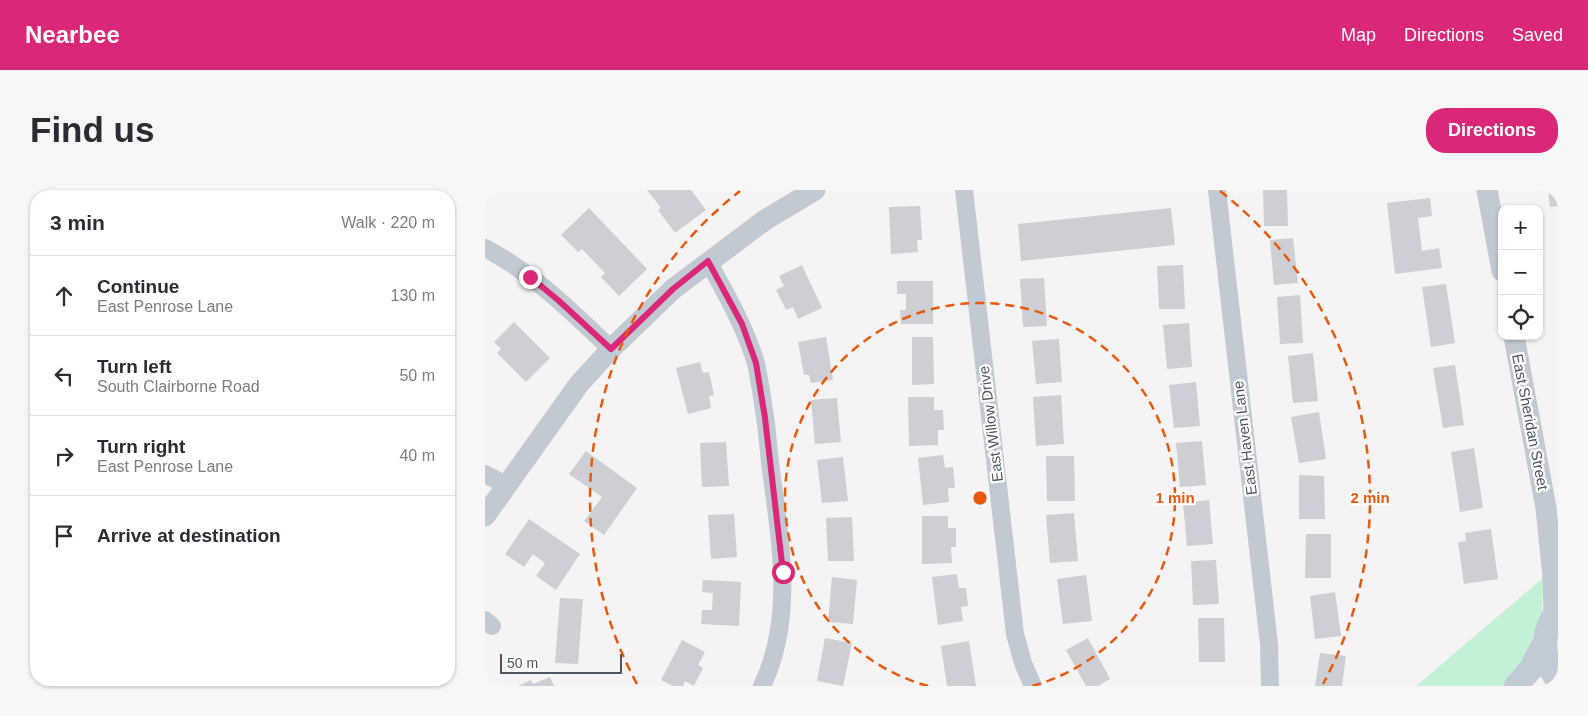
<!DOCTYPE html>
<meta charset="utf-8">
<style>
:root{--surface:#fff;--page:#f7f7f7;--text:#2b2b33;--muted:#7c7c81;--line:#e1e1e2;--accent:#db2777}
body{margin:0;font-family:Helvetica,sans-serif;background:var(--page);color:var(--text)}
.controls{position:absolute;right:15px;top:15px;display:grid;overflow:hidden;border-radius:10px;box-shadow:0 1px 4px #0004}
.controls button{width:45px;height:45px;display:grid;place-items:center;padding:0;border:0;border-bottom:1px solid var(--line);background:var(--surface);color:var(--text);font:25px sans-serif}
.scale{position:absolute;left:15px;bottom:12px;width:122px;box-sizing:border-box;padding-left:5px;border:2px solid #4a5661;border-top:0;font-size:14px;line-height:18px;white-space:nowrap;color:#4a5661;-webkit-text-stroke:4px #fff;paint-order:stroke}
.stop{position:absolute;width:15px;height:15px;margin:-11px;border:4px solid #db2777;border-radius:50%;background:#fff}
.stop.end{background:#db2777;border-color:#fff;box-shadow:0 1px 5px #0008}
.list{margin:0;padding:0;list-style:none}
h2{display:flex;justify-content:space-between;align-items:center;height:65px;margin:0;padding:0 20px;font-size:21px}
h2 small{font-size:16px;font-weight:400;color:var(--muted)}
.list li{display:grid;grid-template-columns:32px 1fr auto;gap:15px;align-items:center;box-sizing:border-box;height:80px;padding:0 20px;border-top:1px solid var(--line)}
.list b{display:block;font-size:19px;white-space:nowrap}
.list p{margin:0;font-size:16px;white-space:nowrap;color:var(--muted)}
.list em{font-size:16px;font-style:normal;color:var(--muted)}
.icon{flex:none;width:28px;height:28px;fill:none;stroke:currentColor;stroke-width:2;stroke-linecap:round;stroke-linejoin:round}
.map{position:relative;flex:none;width:1073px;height:496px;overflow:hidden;border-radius:20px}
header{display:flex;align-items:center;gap:30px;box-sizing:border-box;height:70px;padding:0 25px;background:var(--accent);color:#fff}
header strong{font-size:24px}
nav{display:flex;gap:28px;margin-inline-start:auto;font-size:18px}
.intro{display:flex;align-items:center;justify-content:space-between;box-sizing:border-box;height:120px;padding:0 30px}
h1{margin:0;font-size:35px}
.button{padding:12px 22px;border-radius:20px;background:var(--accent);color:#fff;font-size:18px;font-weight:700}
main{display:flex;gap:30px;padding:0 30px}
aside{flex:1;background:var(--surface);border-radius:20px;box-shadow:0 1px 4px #0004}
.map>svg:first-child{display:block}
.green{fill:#c3f1d5}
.building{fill:#cdcfd5}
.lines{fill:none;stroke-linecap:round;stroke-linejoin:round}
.minor{stroke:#c1cad2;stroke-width:18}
.tertiary{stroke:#c1cad2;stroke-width:21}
.secondary{stroke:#c1cbd6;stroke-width:24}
.route{stroke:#db2777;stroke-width:6}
.ring{fill:none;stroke:#e8590c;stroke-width:2.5;stroke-dasharray:9 6}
.labels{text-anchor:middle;stroke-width:4.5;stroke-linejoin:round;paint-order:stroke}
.street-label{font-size:15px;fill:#4a5661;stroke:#fff}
.centre{fill:#e8590c;stroke:#fff;stroke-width:2.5}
.ring-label{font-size:15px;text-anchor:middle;font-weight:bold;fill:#e8590c;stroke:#fff;stroke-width:4.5;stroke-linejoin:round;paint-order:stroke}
</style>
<header>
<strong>Nearbee</strong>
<nav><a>Map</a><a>Directions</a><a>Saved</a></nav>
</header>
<div class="intro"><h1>Find us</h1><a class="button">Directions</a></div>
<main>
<aside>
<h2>3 min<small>Walk · 220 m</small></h2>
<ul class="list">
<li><svg class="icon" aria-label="ahead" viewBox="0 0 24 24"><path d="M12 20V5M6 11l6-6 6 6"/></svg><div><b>Continue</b><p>East Penrose Lane</p></div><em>130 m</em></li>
<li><svg class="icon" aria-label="left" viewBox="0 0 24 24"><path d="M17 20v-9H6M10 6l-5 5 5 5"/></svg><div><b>Turn left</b><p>South Clairborne Road</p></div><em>50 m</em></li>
<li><svg class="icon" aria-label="right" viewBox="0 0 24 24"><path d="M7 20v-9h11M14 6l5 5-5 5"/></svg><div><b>Turn right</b><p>East Penrose Lane</p></div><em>40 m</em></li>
<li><svg class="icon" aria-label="arrive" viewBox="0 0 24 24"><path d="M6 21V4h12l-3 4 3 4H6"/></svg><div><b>Arrive at destination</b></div></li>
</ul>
</aside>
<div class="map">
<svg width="1073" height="496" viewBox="0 0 1073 496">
<rect width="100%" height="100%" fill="#f5f3f3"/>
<path class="green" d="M1058 388 1057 428 1052 447 1021 496H931Z"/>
<path class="building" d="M162 0H206L221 20 190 43 173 20 176 18Z
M778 0H802L803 36H779Z
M1063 0H1073V16L1065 17Z
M945 8 947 26 933 28 937 61 954 58 957 78 910 84 902 13Z
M435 16 437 50H432L433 62 406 64 404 17Z
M104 18 162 79 134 106 116 87 120 83 97 59 93 62 76 45Z
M686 18 690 55 536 71 533 34Z
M808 48 813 93 789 95 785 50Z
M317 75 337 118 313 129 308 117 301 120 291 100 299 96 294 86Z
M698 75 700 119H674L672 76Z
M559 88 562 136 538 137 535 89Z
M412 91H448V134H416L415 120H421V104H412Z
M961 94 970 153 946 157 937 97Z
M815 105 818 153 795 154 792 107Z
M29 132 65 168 41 192 12 163 16 159 9 152Z
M704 133 707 177 682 179 678 135Z
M341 147 348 190 326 193 324 185H319L313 152Z
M427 147H448L449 194 427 195Z
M574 149 577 192 551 194 547 151Z
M828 163 833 211 808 213 803 166Z
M215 172 218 183 224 182 229 205 224 206 226 218 203 224 191 178Z
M970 175 979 235 958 238 948 178Z
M711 192 715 236 689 238 684 195Z
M576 205 579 254 551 256 548 207Z
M423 207H449V220H458L459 240H453V255L424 256Z
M352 208 356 252 330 254 326 210Z
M834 222 841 269 814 273 806 227Z
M717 251 721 295 695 297 691 253Z
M241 252 244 296 217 297 215 253Z
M989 258 998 318 975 322 966 262Z
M101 261 152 298 119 345 99 331 117 307 84 284Z
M458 265 460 278 468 277 470 298H463L464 312 438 315 433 268Z
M561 266H589L590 311H562Z
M358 267 363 311 337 313 332 270Z
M814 285 839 286 840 329H814Z
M724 310 728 354 702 356 698 313Z
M589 323 593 371 565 373 561 325Z
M249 324 252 367 226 369 223 325Z
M437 326H463V338H471V357H466L467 373 437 374Z
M367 327 369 371H343L341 328Z
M44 329 95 364 71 400 51 386 60 373 48 364 39 377 20 364Z
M1006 339 1013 389 979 394 973 352 981 351 980 343Z
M821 344H846V388H820Z
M731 370 734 414 708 415 706 371Z
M472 384 474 398H481L483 416 476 417 478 431 453 435 447 387Z
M601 385 607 431 578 434 572 389Z
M347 387 372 390 368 434 343 432Z
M218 390 256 392 254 436 216 434 217 420H227L228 403 217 402Z
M850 402 856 446 830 449 825 406Z
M75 408 98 409 93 474 70 473Z
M713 428H739L740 472H714Z
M340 448 367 453 358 496 332 491Z
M603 448 625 489 613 496H601L581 460Z
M197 450 220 462 213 475 218 478 209 496 200 491 198 496H188L176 490Z
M484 451 491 496H462L456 456Z
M835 463 861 466 857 496H830Z
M65 487 69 496H33L46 490 48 494Z"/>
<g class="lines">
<path class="minor" d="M479 0 530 444 538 473 548 496
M732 0 784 454 785 496
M0 58C48 83 87 122 126 159
M223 71C241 104 259 135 270 170 273 180 274 191 276 200 280 224 283 248 285 272 294 345 311 426 277 496
M0 284 21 295
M0 430 7 436"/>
<path class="tertiary" d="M1002 0 1017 81
M1029 146 1061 318 1068 387 1069 426
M0 326 94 194 126 159 188 99 280 30 330 0"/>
<path class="secondary" d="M1073 421C1055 441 1057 471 1073 491
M1031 496 1045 480 1060 452"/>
</g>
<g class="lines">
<path class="route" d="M45 87 73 110 126 159 188 99 223 71 257 134 271 173 280 228 298 382"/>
</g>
<g class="ring">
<path d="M443 496A195 195 0 1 1 547 496"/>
<path d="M152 494A390 390 0 0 1 255 1M735 1A390 390 0 0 1 838 494"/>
</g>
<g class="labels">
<g class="street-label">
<text transform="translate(1045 232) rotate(79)" y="5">East Sheridan Street</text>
<text transform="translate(506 234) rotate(-97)" y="5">East Willow Drive</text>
<text transform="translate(760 248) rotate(-97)" y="5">East Haven Lane</text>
</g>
</g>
<circle cx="495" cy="308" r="8" class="centre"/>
<g class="ring-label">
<text x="690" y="313">1 min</text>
<text x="885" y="313">2 min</text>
</g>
</svg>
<div class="controls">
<button>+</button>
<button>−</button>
<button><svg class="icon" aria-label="locate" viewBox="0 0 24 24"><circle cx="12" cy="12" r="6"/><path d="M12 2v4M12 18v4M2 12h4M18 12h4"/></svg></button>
</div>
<div class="scale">50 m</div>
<div class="stop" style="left:298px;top:382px"></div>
<div class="stop end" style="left:45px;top:87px"></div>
</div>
</main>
